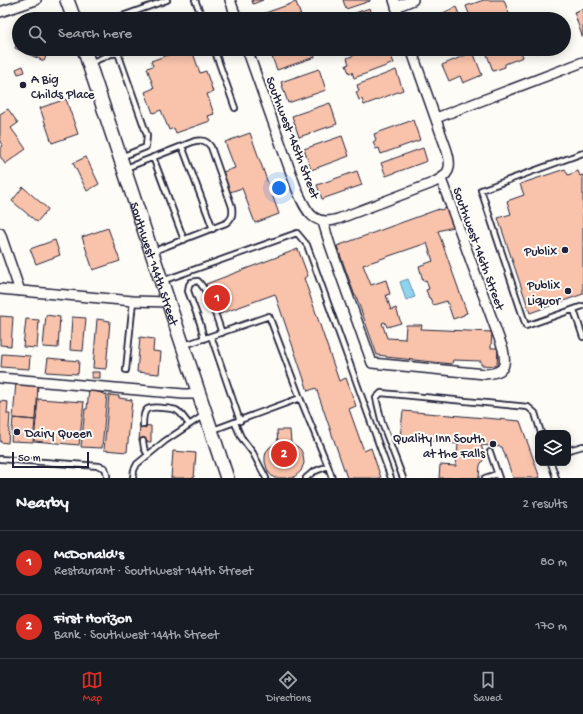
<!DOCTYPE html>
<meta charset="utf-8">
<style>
:root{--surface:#171b24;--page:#242831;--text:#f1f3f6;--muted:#9ea1a6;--line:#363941;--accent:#d93025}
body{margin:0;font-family:"Gochi Hand",sans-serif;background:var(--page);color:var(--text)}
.controls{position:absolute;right:12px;bottom:12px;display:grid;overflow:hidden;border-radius:8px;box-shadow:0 2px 10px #0003}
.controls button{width:36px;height:36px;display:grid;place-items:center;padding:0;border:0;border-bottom:1px solid var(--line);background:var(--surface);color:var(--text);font:20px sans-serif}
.scale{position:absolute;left:12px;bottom:10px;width:77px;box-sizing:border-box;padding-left:4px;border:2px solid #22223b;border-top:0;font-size:11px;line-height:14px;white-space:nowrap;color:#22223b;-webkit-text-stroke:3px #fdfcf7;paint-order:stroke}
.you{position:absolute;left:279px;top:188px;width:14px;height:14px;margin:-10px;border:3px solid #fff;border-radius:50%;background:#1a73e8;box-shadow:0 0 0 6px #1a73e833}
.badge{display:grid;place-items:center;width:26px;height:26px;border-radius:50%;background:var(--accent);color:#fff;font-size:13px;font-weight:700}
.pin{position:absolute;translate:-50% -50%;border:2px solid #fff;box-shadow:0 1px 4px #0006}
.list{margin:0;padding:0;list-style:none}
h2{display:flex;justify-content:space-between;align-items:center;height:52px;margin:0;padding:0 16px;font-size:17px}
h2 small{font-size:13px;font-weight:400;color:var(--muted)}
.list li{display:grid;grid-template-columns:26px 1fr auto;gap:12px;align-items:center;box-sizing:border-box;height:64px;padding:0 16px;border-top:1px solid var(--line)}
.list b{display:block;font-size:15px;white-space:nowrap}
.list p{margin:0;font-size:13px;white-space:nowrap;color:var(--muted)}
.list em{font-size:13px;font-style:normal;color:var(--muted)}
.icon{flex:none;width:22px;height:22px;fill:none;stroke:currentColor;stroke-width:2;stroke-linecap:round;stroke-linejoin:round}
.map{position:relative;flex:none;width:583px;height:478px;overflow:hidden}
.search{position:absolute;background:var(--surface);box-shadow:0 2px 10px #0003;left:12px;right:12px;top:12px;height:44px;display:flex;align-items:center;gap:10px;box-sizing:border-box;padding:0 14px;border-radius:22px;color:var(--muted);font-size:15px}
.sheet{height:180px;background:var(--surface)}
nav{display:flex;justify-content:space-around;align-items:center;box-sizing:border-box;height:56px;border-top:1px solid var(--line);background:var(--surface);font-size:11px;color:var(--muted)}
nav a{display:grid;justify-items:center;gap:2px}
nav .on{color:var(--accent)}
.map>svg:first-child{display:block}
.water{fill:#8ed4ef;stroke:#638da7}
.building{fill:#f9c3ab;stroke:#22223b}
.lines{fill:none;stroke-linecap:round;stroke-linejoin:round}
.lane-casing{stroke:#22223b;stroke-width:8}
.street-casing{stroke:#22223b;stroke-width:12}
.secondary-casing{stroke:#22223b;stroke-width:16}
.lane{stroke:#fdfcf7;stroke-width:4.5}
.street{stroke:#fdfcf7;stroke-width:9}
.secondary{stroke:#fdfcf7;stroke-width:13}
.poi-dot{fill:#22223b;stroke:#fdfcf7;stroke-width:1.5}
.labels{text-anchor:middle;stroke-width:4;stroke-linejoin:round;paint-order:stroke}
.poi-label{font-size:13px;fill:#22223b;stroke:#fdfcf7;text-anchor:end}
.street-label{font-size:13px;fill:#22223b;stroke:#fdfcf7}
</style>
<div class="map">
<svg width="583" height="478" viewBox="0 0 583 478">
<rect width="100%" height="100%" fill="#fdfcf7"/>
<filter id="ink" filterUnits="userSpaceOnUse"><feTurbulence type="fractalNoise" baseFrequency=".025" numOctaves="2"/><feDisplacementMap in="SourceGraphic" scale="8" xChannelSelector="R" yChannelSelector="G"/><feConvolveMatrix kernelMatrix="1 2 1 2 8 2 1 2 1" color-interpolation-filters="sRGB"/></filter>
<g filter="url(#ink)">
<path class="water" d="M408 279 415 297 406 300 400 282Z"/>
<path class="building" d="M252 0H263L253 4Z
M343 0H370V1L346 9Z
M484 0H504L511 19H471L466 6Z
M296 2 302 19H259L257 16Z
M456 7 461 19H430Z
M370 8 373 19H357L355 13Z
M583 9V36H582L574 12Z
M19 38V49H49L44 61 15 48Z
M185 49 187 55 193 53 200 73 206 71 213 92 207 94 214 114 208 116 210 121 176 133 174 128 169 130 161 110 153 113 145 92 154 88 147 68 153 66 151 61Z
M269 49H312L315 57 277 70Z
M370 49H388L394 63 354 78 352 72 349 73 346 65 349 64 347 58Z
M485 49H520L523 57 505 64V67L493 71Z
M535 49H549L536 53Z
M473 52 482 75 463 83 460 76 449 81 442 65Z
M23 66 25 72 18 74 16 69Z
M319 69 326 90 288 103 281 82Z
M396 70 403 90 364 105 362 99 359 100 356 92 359 91 357 85Z
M66 99 78 134 52 143 40 108Z
M330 103 337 124 299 137 292 116Z
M8 109 18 123 11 128 26 149 5 164 0 156V148L3 146 0 142V114Z
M413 120 420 140 381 154 379 148 376 149 373 142 376 140 374 134Z
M250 133 279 214 255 223 242 188 230 192 223 172 235 168 225 142Z
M342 136 349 156 311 170 304 149Z
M423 148 427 161 386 176 381 163Z
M86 157 99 184 87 191 73 163Z
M565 169 568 175 578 171 580 176 583 175V294L530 313 498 218 511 214 507 201 524 195 520 184Z
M357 171 362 185 322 199 317 185Z
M23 187 48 209 37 222 12 201Z
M447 208 453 227 438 231 467 313 464 314V315L453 319 447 301 433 305 430 298H429L426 290 429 289 426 280 423 281 419 266 433 261 427 243 363 265 371 285 386 280 390 294 386 295 391 310 396 308 401 323 387 327 385 322 382 323 387 338 405 339 406 325H422L421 329 492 332 491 348H498L497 366 481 365V361L453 360 452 364 386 357V356L377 355 356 296H355L337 246 439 209 440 210Z
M108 228 120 261 93 270 82 237Z
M55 240 60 255 36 264 30 249Z
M298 249 308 276 304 278 339 381 346 378 356 406 349 409 364 451 371 448 381 478H347L316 388 308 391 275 294 217 315 206 284Z
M46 315 60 317 58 348 43 347Z
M0 316 13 317 11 346 0 345Z
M72 317 86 318 83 351 70 350Z
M26 319 39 320 37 348 23 347Z
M97 319 110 321 106 369 93 368Z
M140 337 154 339 153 351 161 352 159 374 137 372Z
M2 354 30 356 29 369 1 367Z
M48 358 79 361 78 374 46 372Z
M92 372H100V378H92Z
M16 382 38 384 36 420 13 418Z
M89 389 107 395 102 448 81 447 85 409H87Z
M109 395 119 396V398L132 400 127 452 104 450Z
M38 399 84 402 79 445 34 441Z
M0 401 8 402 7 414H10L8 443 0 442Z
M403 411 520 421 540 478H513L502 447 481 445 485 457 480 465 479 478H439L440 465 456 466 458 444 400 438Z
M13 418 35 420 33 442 11 441Z
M140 425 151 426V442L139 441Z
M277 430H290L291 443 298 447 301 450 303 455 304 463 301 471 293 478H274L269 473 267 469 265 462V457L266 452 269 448 273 445 278 443Z
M173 451 196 453 194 478H171Z"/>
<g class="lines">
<defs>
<path id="lane" d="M195 0 203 19
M114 19 167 0
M214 49 235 108
M118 53 128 49
M90 63 111 54 118 53 147 135 146 147 121 157
M182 146 213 229
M583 153 481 190 526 326 583 306
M153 157 184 240
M126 168 195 141C203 140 206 140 211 147L232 207C233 215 232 219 226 223L154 251
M162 281 297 233 307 245 391 478
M574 310 583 337
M211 336 240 421
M204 339 200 323 188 291 189 285 191 282 198 281C210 293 216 317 222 333
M185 345 269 316 300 398
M126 370 133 301
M235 423 241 437 253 453 266 478
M143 425C143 409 146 406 163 408 167 408 172 409 176 410 181 412 185 420 189 424
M213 430 300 398 328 466 332 478
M143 441 144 448 148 455
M569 450 583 446
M490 452 499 478
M0 459 99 466 105 468 107 475V478
M551 463 556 478
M133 478 134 470 137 464 165 441 204 415
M306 478 313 472 328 466
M403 478 382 423 376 398 381 393 528 407 535 413 541 433
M485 478 497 474"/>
<path id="street" d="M230 0 237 19
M394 0 400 19
M396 7 413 0
M0 12 36 0
M247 49 297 190C306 210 312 227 338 219L430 184C450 176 453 168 446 148L411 49
M436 118 583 62
M323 222 330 245 372 363 485 374C504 373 507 367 503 349L441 179
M0 233 20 291
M0 289 133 301 169 302
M0 378 184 394H199"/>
<g id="secondary">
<path d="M67 0 74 19"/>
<path id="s1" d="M84 49 227 478"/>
</g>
</defs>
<use href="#lane" class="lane-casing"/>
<use href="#street" class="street-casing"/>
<use href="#secondary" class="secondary-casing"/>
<use href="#lane" class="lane"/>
<use href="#street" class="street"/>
<use href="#secondary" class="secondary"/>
</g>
</g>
<g class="poi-dot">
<circle cx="23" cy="85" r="4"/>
<circle cx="565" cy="250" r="4"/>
<circle cx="568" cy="291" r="4"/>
<circle cx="17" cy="432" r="4"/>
<circle cx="493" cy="444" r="4"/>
</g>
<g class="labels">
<g class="poi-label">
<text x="31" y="83" text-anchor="start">A Big<tspan x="31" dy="15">Childs Place</tspan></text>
<text x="557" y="255">Publix</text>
<text x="560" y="289">Publix<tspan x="560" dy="15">Liquor</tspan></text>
<text x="25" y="437" text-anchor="start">Dairy Queen</text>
<text x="485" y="442">Quality Inn South<tspan x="485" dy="15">at the Falls</tspan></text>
</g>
<g class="street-label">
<text transform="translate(294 137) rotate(69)" y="5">Southwest 145th Street</text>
<text transform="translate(480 248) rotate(70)" y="5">Southwest 146th Street</text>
<text dy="5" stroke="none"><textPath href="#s1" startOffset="226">Southwest 144th Street</textPath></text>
</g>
</g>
</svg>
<div class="controls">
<button><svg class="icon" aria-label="layers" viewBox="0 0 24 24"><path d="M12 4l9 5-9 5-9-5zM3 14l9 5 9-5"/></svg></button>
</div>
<div class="scale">50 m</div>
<div class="you"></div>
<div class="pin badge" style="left:217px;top:298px">1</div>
<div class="pin badge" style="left:284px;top:454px">2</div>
<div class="search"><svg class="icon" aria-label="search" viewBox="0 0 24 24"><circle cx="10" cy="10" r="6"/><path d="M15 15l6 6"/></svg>Search here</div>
</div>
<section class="sheet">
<h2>Nearby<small>2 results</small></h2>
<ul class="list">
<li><span class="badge">1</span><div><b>McDonald's</b><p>Restaurant · Southwest 144th Street</p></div><em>80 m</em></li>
<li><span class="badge">2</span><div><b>First Horizon</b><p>Bank · Southwest 144th Street</p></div><em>170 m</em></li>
</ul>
</section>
<nav>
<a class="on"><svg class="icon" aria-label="map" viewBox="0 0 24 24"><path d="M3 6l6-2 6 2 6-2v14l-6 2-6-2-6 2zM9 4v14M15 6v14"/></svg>Map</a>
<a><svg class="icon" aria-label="directions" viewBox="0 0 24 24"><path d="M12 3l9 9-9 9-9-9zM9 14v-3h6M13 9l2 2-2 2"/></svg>Directions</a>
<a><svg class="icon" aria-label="saved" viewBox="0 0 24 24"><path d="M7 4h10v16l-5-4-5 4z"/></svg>Saved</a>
</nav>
